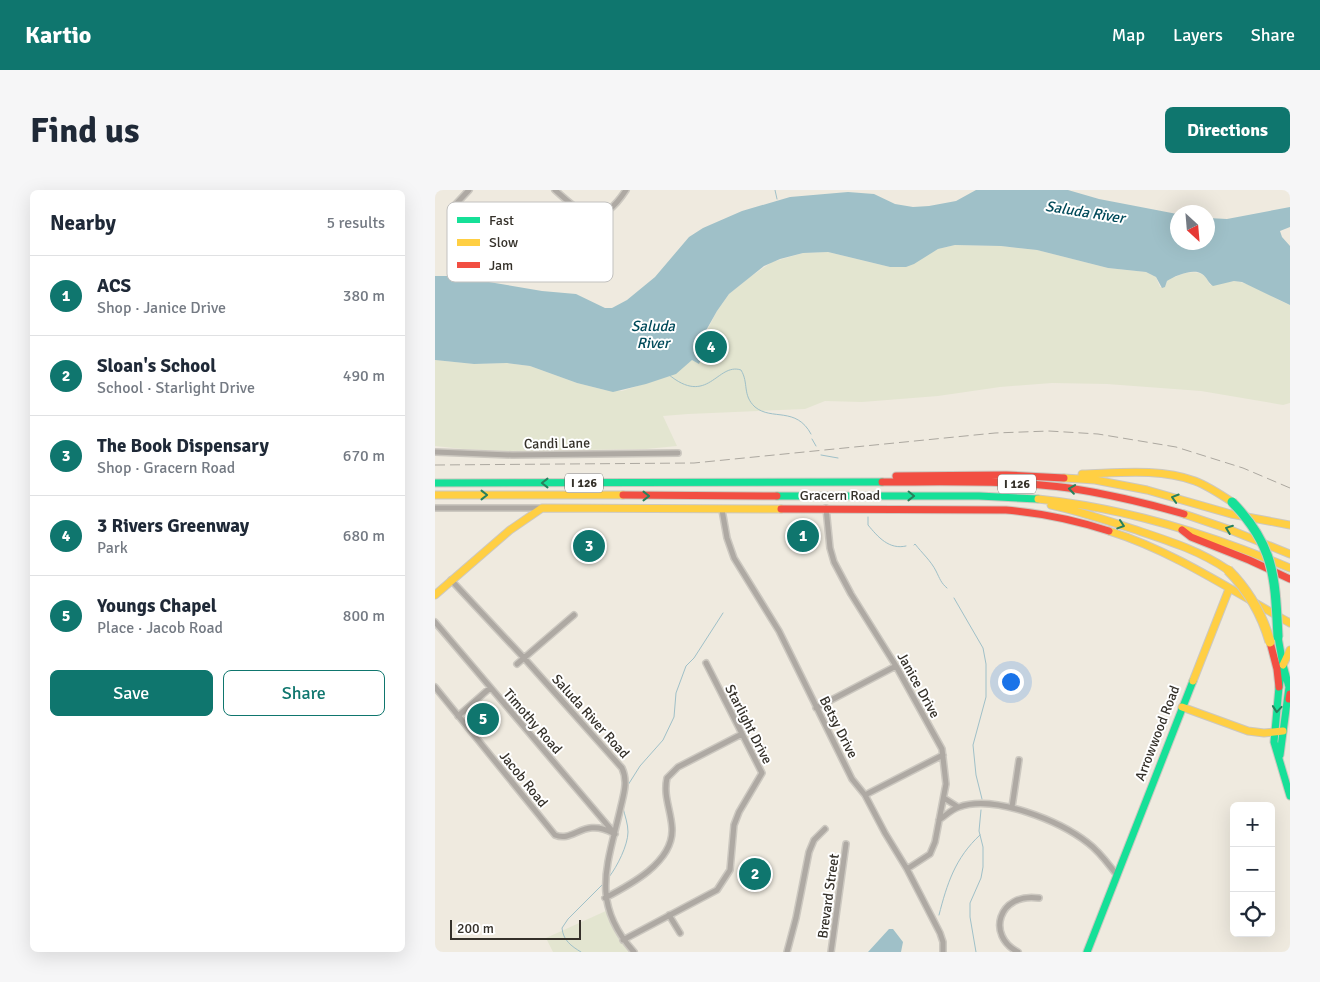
<!DOCTYPE html>
<meta charset="utf-8">
<style>
:root{--surface:#fff;--page:#f6f6f7;--text:#1f2937;--muted:#747a83;--line:#e0e1e3;--accent:#0f766e}
body{margin:0;font-family:Signika,sans-serif;background:var(--page);color:var(--text)}
.controls{position:absolute;right:15px;bottom:15px;display:grid;overflow:hidden;border-radius:8px;box-shadow:0 5px 20px #0002}
.controls button{width:45px;height:45px;display:grid;place-items:center;padding:0;border:0;border-bottom:1px solid var(--line);background:var(--surface);color:var(--text);font:25px sans-serif}
.compass{position:absolute;left:735px;top:15px;width:45px;height:45px;border-radius:50%;background:var(--surface);box-shadow:0 5px 20px #0002;rotate:154deg}
.scale{position:absolute;left:15px;bottom:12px;width:131px;box-sizing:border-box;padding-left:5px;border:2px solid #35312a;border-top:0;font-size:14px;line-height:18px;white-space:nowrap;color:#35312a;-webkit-text-stroke:4px #fff;paint-order:stroke}
.you{position:absolute;left:575px;top:491px;width:18px;height:18px;margin:-12px;border:4px solid #fff;border-radius:50%;background:#1a73e8;box-shadow:0 0 0 8px #1a73e833}
.badge{display:grid;place-items:center;width:32px;height:32px;border-radius:50%;background:var(--accent);color:#fff;font-size:16px;font-weight:700}
.pin{position:absolute;translate:-50% -50%;border:2px solid #fff;box-shadow:0 1px 5px #0006}
.list{margin:0;padding:0;list-style:none}
h2{display:flex;justify-content:space-between;align-items:center;height:65px;margin:0;padding:0 20px;font-size:21px}
h2 small{font-size:16px;font-weight:400;color:var(--muted)}
.list li{display:grid;grid-template-columns:32px 1fr auto;gap:15px;align-items:center;box-sizing:border-box;height:80px;padding:0 20px;border-top:1px solid var(--line)}
.list b{display:block;font-size:19px;white-space:nowrap}
.list p{margin:0;font-size:16px;white-space:nowrap;color:var(--muted)}
.list em{font-size:16px;font-style:normal;color:var(--muted)}
.actions{display:flex;gap:10px;padding:15px 20px}
.actions a{flex:1;padding:11px 0;border:1px solid var(--accent);border-radius:8px;text-align:center;font-size:18px;color:var(--accent)}
.actions .main{background:var(--accent);color:#fff}
.icon{flex:none;width:28px;height:28px;fill:none;stroke:currentColor;stroke-width:2;stroke-linecap:round;stroke-linejoin:round}
.map{position:relative;flex:none;width:855px;height:762px;overflow:hidden;border-radius:8px}
header{display:flex;align-items:center;gap:30px;box-sizing:border-box;height:70px;padding:0 25px;background:var(--accent);color:#fff}
header strong{font-size:24px}
nav{display:flex;gap:28px;margin-inline-start:auto;font-size:18px}
.intro{display:flex;align-items:center;justify-content:space-between;box-sizing:border-box;height:120px;padding:0 30px}
h1{margin:0;font-size:35px}
.button{padding:12px 22px;border-radius:8px;background:var(--accent);color:#fff;font-size:18px;font-weight:700}
main{display:flex;gap:30px;padding:0 30px}
aside{flex:1;background:var(--surface);border-radius:8px;box-shadow:0 5px 20px #0002}
.map>svg:first-child{display:block}
.green{fill:#e3e5d0}
.water{fill:#9fc0c8}
.lines{fill:none;stroke-linecap:round;stroke-linejoin:round}
.stream{stroke:#9fc0c8;stroke-width:1}
.street-casing{stroke:#ccc8c0;stroke-width:8}
.fast-casing{stroke:#ccc8c0;stroke-width:9}
.slow-casing{stroke:#ccc8c0;stroke-width:9}
.jam-casing{stroke:#ccc8c0;stroke-width:9}
.street{stroke:#aea9a3;stroke-width:5}
.fast{stroke:#16e098;stroke-width:7}
.slow{stroke:#ffcf43;stroke-width:7}
.jam{stroke:#f24e42;stroke-width:7}
.rail{stroke:#aca8a0;stroke-width:1;stroke-dasharray:10 5;stroke-linecap:butt}
.fast-bridge-casing{stroke:#ccc8c0;stroke-width:11;stroke-linecap:butt}
.slow-bridge-casing{stroke:#ccc8c0;stroke-width:11;stroke-linecap:butt}
.fast-bridge{stroke:#16e098;stroke-width:9}
.slow-bridge{stroke:#ffcf43;stroke-width:9}
.oneway{stroke:#27805c}
.labels{text-anchor:middle;stroke-width:4;stroke-linejoin:round;paint-order:stroke}
.shield{fill:#fff;stroke:#726f6a;stroke-width:1}
.shield-label{font-size:12px;font-weight:bold;fill:#35312a}
.street-label{font-size:14px;fill:#35312a;stroke:#fff}
.water-label{font-size:15px;font-style:italic;fill:#004a5a;stroke:#fff}
.key{fill:#fff;stroke:#c2c1bf;stroke-width:1}
.key-label{font-size:14px;fill:#35312a}
</style>
<header>
<strong>Kartio</strong>
<nav><a>Map</a><a>Layers</a><a>Share</a></nav>
</header>
<div class="intro"><h1>Find us</h1><a class="button">Directions</a></div>
<main>
<aside>
<h2>Nearby<small>5 results</small></h2>
<ul class="list">
<li><span class="badge">1</span><div><b>ACS</b><p>Shop · Janice Drive</p></div><em>380 m</em></li>
<li><span class="badge">2</span><div><b>Sloan's School</b><p>School · Starlight Drive</p></div><em>490 m</em></li>
<li><span class="badge">3</span><div><b>The Book Dispensary</b><p>Shop · Gracern Road</p></div><em>670 m</em></li>
<li><span class="badge">4</span><div><b>3 Rivers Greenway</b><p>Park</p></div><em>680 m</em></li>
<li><span class="badge">5</span><div><b>Youngs Chapel</b><p>Place · Jacob Road</p></div><em>800 m</em></li>
</ul>
<div class="actions"><a class="main">Save</a><a>Share</a></div>
</aside>
<div class="map">
<svg width="855" height="762" viewBox="0 0 855 762">
<rect width="100%" height="100%" fill="#efeadf"/>
<path class="green" d="M520 55 566 56 602 60 673 78 711 82 721 87 725 97H730L732 91C740 86 759 78 768 85 772 87 773 91 775 95 783 94 792 92 799 91 813 91 841 110 855 115V213L848 215 766 201 672 194 617 193 565 197 503 206 427 212 390 211 370 219 253 224 228 226 242 256 211 259 71 261 28 259 0 256V170L39 174 72 173 95 176 142 193 170 200 187 201 237 185 265 154 282 121 294 104 315 87 337 72 368 63 393 62 455 77H470L503 59Z
M173 720 199 762H118L111 748Z"/>
<path class="water" d="M541 0H633L664 9 742 24V52H772L773 28 792 29 855 17V37L845 41 847 47 855 56V115L807 92 799 91 778 96C773 93 772 87 767 84 758 78 740 86 732 91L730 97 727 98 721 87 711 82 673 78 602 60 566 56 520 55 503 59 479 74 471 77H455L393 62 368 63 345 69 329 76 294 104 282 121 260 160 267 167 264 174 257 170 241 184 211 194 178 202 142 193 95 176 72 173 39 174 0 170V86H18L107 101 141 104 170 118H177L192 110 220 87 254 47 268 38 307 21 355 7 413 2 439 4 460 14 478 17 494 16 521 11Z
M454 739H458L468 752 466 762H433Z"/>
<g class="lines">
<path class="stream" d="M340 0 342 9
M233 184C273 218 282 172 306 180 314 193 307 205 320 217 337 231 361 216 376 244
M377 249 381 256
M386 265 403 268
M433 327V335C443 347 454 360 471 356
M479 355 480 354C487 363 496 371 501 381 505 389 506 393 512 398
M519 408 548 458 551 474V507L538 555 541 585 547 609
M193 595 205 576 228 550 239 527 241 503 251 476 259 468 288 423
M174 687C182 677 193 655 193 642 193 634 190 626 188 618
M504 725C512 694 520 668 545 645
M146 762C136 756 128 750 127 738L133 729 167 695
M541 762 535 727V713L546 688 548 677V657L544 641 546 620"/>
<defs>
<path id="street" d="M120 0C149 26 165 40 191 0
M20 15 34 0
M0 262 77 265 243 263
M0 318H106
M391 318 395 358 399 372 416 404 461 476 507 559 511 594 500 652 495 664 472 679
M287 320 292 348 299 368 344 441 417 589 430 605 450 643 472 679 505 743 508 752V762
M16 390 89 468 187 578C193 591 189 603 186 616 173 674 154 712 199 762
M0 432 180 644
M82 474 139 425
M0 497 120 645C139 653 148 627 178 643
M381 518 461 476
M23 526 55 498
M430 605 508 565
M509 608 523 617
M577 617 584 570
M504 630C510 626 517 619 524 617 559 604 625 631 653 653 665 662 673 674 682 685
M170 708C195 695 239 672 237 638 236 620 228 606 232 588L243 577 307 544
M234 725 245 743
M188 750 282 700 295 680 299 635 304 622 327 583 271 473
M352 762 361 728 374 662 379 650 390 639
M396 762 411 654
M583 762C551 746 563 702 604 708"/>
<path id="fast" d="M0 293 447 292
M342 306H544L603 309
M843 447 848 475
M848 475 844 497 839 552 855 606
M845 565 854 497 848 475
M652 762 758 491"/>
<path id="slow" d="M647 284C684 283 724 278 760 291 773 296 785 304 797 312
M629 288 660 290 712 300 796 324 855 335
M0 305H188
M603 309C691 318 773 344 855 378
M616 315C644 321 671 330 698 339 731 350 764 360 793 380
M749 324 793 339 855 364
M674 341C738 361 796 400 855 433
M0 405 75 340 107 318 346 319
M848 475 855 460
M758 491 794 399
M747 517 813 541 829 543 848 541"/>
<path id="jam" d="M461 286 571 285 629 288
M447 292C509 292 572 290 634 298 673 304 711 313 749 324
M188 305 342 306
M346 319 571 320C606 323 640 330 674 341
M747 340 756 347 814 370 855 389
M835 452 842 479 844 497
M854 509 855 504"/>
</defs>
<use href="#street" class="street-casing"/>
<use href="#fast" class="fast-casing"/>
<use href="#slow" class="slow-casing"/>
<use href="#jam" class="jam-casing"/>
<use href="#street" class="street"/>
<use href="#fast" class="fast"/>
<use href="#slow" class="slow"/>
<use href="#jam" class="jam"/>
<path class="rail" d="M0 275 259 273 560 243 614 241 663 244 741 257 808 278 855 298"/>
<defs>
<path id="fast-bridge" d="M797 312C840 356 840 388 843 447"/>
<path id="slow-bridge" d="M793 380C814 401 827 424 835 452"/>
</defs>
<use href="#fast-bridge" class="fast-bridge-casing"/>
<use href="#slow-bridge" class="slow-bridge-casing"/>
<use href="#fast-bridge" class="fast-bridge"/>
<use href="#slow-bridge" class="slow-bridge"/>
</g>
<defs><path id="oneway-chevron" d="M-2-3.5L2.5 0L-2 3.5" fill="none" stroke-width="1.6" stroke-linecap="round" stroke-linejoin="round" transform="scale(1.25)"/></defs>
<g class="oneway">
<use href="#oneway-chevron" transform="translate(110 293) rotate(180)"/>
<use href="#oneway-chevron" transform="translate(637 299) rotate(-172)"/>
<use href="#oneway-chevron" transform="translate(49 305)"/>
<use href="#oneway-chevron" transform="translate(211 306)"/>
<use href="#oneway-chevron" transform="translate(476 306) rotate(1)"/>
<use href="#oneway-chevron" transform="translate(740 308) rotate(-163)"/>
<use href="#oneway-chevron" transform="translate(686 335) rotate(18)"/>
<use href="#oneway-chevron" transform="translate(794 339) rotate(-159)"/>
<use href="#oneway-chevron" transform="translate(842 519) rotate(95)"/>
</g>
<g class="labels">
<g class="shield">
<rect x="130" y="283.5" width="38" height="19" rx="4"/>
<rect x="563" y="284.5" width="38" height="19" rx="4"/>
</g>
<g class="shield-label">
<text x="149" y="297">I 126</text>
<text x="582" y="298">I 126</text>
</g>
<g class="street-label">
<text transform="translate(122 253) rotate(-1)" y="5">Candi Lane</text>
<text x="405" y="310">Gracern Road</text>
<text transform="translate(484 495) rotate(61)" y="5">Janice Drive</text>
<text transform="translate(156 526) rotate(48)" y="5">Saluda River Road</text>
<text transform="translate(98 531) rotate(49)" y="5">Timothy Road</text>
<text transform="translate(314 534) rotate(63)" y="5">Starlight Drive</text>
<text transform="translate(404 537) rotate(63)" y="5">Betsy Drive</text>
<text transform="translate(722 543) rotate(-69)" y="5">Arrowwood Road</text>
<text transform="translate(89 589) rotate(51)" y="5">Jacob Road</text>
<text transform="translate(393 706) rotate(-82)" y="5">Brevard Street</text>
</g>
<g class="water-label">
<text transform="translate(650 22) rotate(9)" y="5">Saluda River</text>
<text x="218" y="141">Saluda<tspan x="218" dy="17">River</tspan></text>
</g>
</g>
<rect x="12" y="12" width="166" height="80" rx="8" class="key"/>
<rect x="22" y="27" width="23" height="6" fill="#16e098"/>
<rect x="22" y="49" width="23" height="7" fill="#ffcf43"/>
<rect x="22" y="72" width="23" height="6" fill="#f24e42"/>
<g class="key-label">
<text x="54" y="35">Fast</text>
<text x="54" y="57">Slow</text>
<text x="54" y="80">Jam</text>
</g>
</svg>
<div class="controls">
<button>+</button>
<button>−</button>
<button><svg class="icon" aria-label="locate" viewBox="0 0 24 24"><circle cx="12" cy="12" r="6"/><path d="M12 2v4M12 18v4M2 12h4M18 12h4"/></svg></button>
</div>
<svg class="compass" viewBox="-18 -18 36 36"><path d="M0-13l5 13h-10z" fill="#e53935"/><path d="M0 13l5-13h-10z" fill="#747a83"/></svg>
<div class="scale">200 m</div>
<div class="you"></div>
<div class="pin badge" style="left:368px;top:346px">1</div>
<div class="pin badge" style="left:320px;top:684px">2</div>
<div class="pin badge" style="left:154px;top:356px">3</div>
<div class="pin badge" style="left:276px;top:157px">4</div>
<div class="pin badge" style="left:48px;top:529px">5</div>
</div>
</main>
